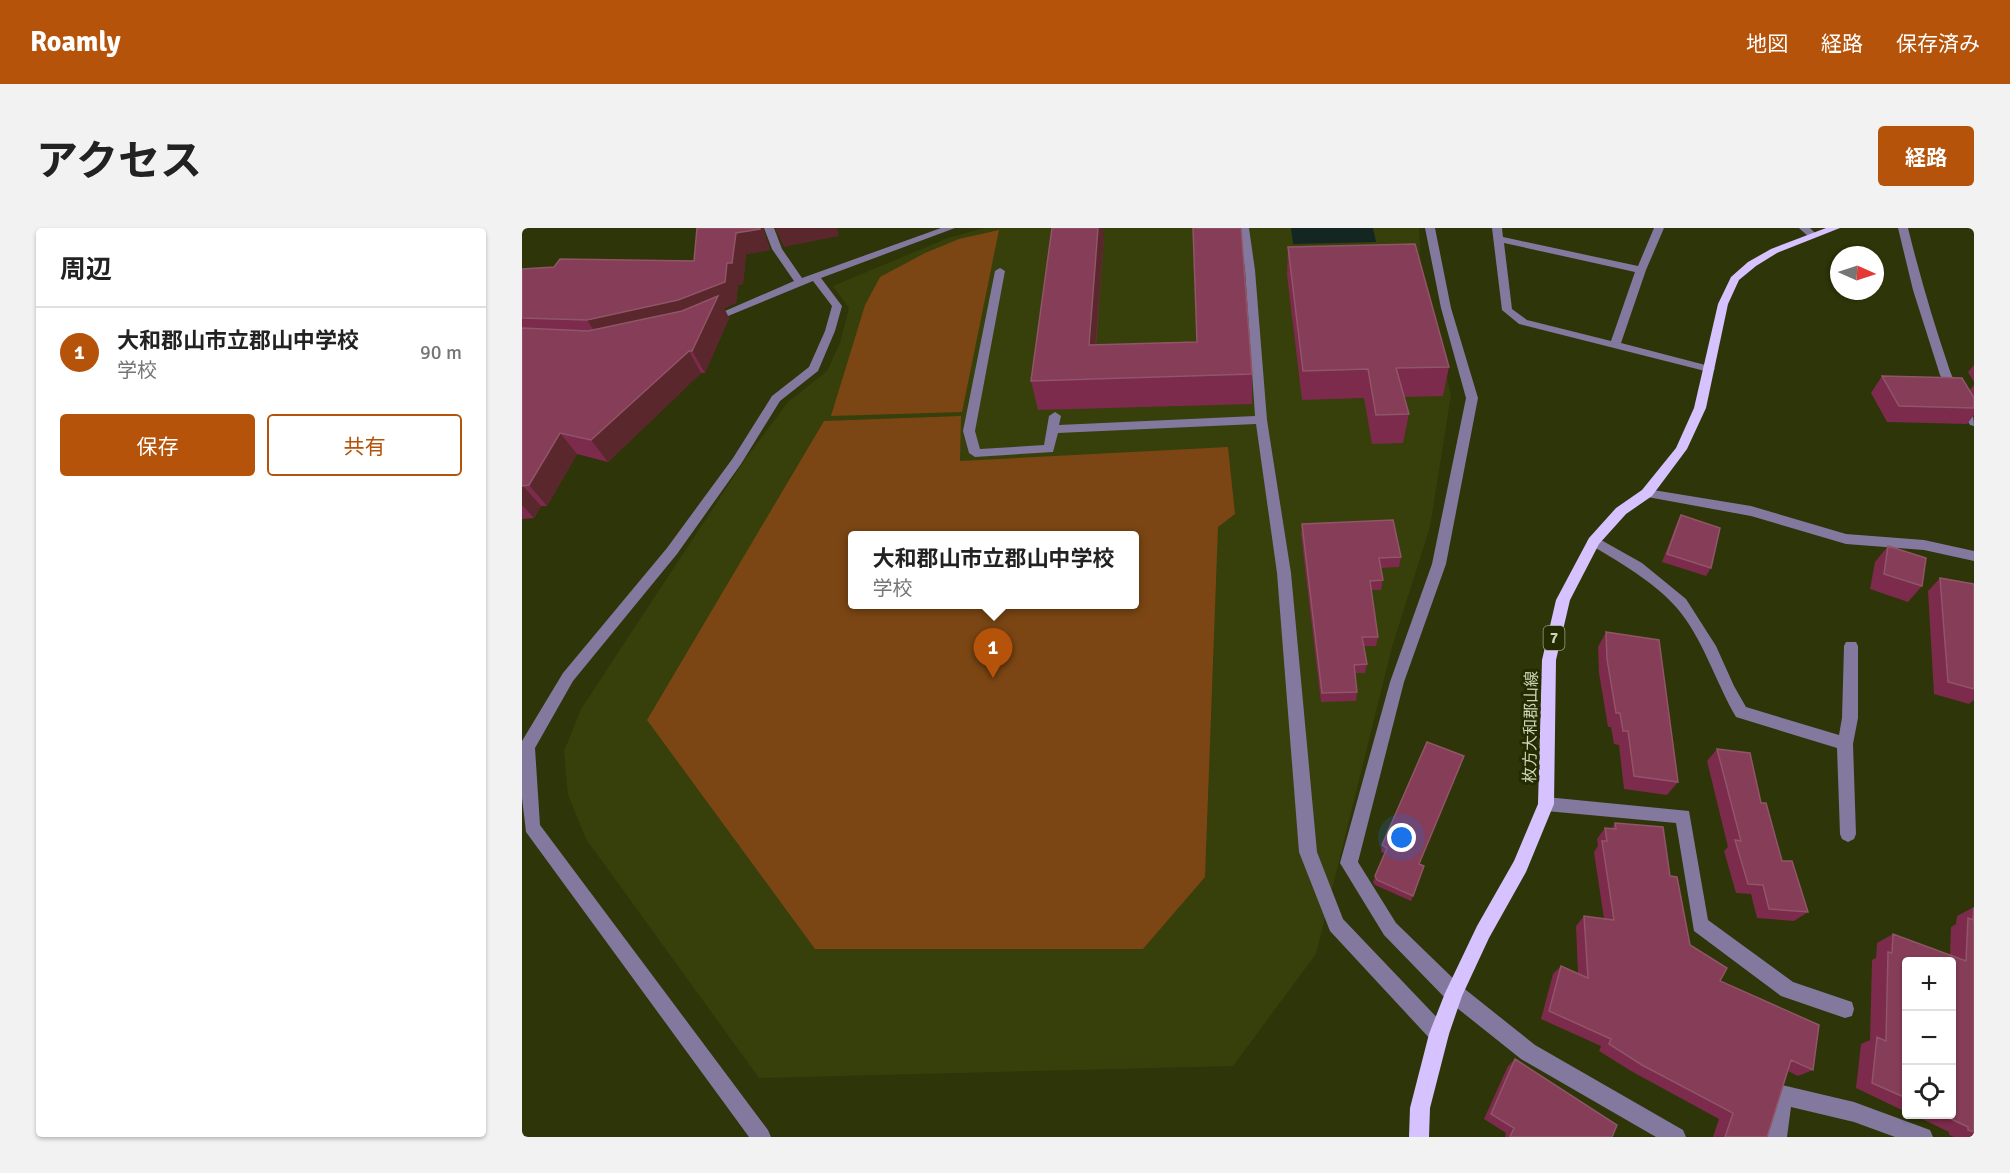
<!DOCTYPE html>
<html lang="ja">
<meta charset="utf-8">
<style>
:root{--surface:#fff;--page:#f2f2f2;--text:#222;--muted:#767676;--line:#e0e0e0;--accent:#b45309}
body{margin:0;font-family:Signika,"Noto Sans JP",sans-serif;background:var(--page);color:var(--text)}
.controls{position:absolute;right:18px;bottom:18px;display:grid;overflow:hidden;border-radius:6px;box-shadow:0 2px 4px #0004}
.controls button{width:54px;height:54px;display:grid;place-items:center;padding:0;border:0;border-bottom:2px solid var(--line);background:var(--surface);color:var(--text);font:30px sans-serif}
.compass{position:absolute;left:1308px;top:18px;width:54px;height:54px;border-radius:50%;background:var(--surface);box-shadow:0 2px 4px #0004;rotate:93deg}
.you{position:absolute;left:880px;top:610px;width:21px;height:21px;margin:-15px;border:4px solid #fff;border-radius:50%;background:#1a73e8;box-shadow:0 0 0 9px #1a73e833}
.badge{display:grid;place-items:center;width:39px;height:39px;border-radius:50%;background:var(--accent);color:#fff;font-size:20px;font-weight:700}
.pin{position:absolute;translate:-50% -50px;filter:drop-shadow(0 2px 3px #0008)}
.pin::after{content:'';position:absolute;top:32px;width:21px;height:18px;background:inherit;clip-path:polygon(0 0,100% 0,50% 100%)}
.popup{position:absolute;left:326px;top:303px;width:291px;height:78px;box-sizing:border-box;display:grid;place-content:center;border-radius:6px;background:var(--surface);filter:drop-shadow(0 2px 4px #0005);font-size:20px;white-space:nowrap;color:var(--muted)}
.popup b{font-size:22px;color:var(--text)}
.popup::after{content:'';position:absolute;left:50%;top:100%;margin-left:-12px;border:12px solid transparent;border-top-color:var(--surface)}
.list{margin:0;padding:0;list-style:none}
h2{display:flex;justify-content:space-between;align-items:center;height:78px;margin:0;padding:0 24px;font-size:26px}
h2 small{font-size:20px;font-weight:400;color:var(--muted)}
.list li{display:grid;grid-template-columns:39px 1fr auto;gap:18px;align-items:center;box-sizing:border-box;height:90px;padding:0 24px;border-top:2px solid var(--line)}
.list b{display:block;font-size:22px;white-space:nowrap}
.list p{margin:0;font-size:20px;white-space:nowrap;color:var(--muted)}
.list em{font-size:20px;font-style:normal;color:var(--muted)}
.actions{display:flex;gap:12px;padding:18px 24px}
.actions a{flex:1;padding:14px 0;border:2px solid var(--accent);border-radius:6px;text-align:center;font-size:21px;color:var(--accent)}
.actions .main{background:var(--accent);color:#fff}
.icon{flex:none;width:33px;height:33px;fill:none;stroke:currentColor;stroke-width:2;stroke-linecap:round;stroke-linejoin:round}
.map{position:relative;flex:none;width:1452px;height:909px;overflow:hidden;border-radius:6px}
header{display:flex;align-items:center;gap:36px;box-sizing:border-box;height:84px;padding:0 30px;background:var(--accent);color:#fff}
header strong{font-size:28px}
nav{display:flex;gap:33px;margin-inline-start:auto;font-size:21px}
.intro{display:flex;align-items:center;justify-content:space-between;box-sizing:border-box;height:144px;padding:0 36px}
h1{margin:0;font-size:42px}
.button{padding:15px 27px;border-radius:6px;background:var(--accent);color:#fff;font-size:21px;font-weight:700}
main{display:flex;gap:36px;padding:0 36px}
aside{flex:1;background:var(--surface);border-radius:6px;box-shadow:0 2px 4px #0004}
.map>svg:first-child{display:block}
.built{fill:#373f0b;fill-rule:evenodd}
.green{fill:#7b4614;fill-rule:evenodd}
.water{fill:#142622}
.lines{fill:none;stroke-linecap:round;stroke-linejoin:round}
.minor{fill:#83789d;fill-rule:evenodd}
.major{fill:#d5c2ff;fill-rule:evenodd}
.wall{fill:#7c2b4c}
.shaded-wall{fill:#59272c}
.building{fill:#853d58;stroke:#905567;stroke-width:1.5}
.labels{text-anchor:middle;stroke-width:6;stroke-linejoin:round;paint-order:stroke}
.shield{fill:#242b00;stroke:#9ba381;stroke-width:1.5}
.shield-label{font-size:15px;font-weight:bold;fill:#ced6b8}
.street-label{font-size:16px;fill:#ced6b8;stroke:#242b00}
</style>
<header>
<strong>Roamly</strong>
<nav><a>地図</a><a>経路</a><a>保存済み</a></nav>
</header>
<div class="intro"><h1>アクセス</h1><a class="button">経路</a></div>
<main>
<aside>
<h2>周辺<small></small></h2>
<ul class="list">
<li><span class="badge">1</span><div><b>大和郡山市立郡山中学校</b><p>学校</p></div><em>90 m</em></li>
</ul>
<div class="actions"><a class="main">保存</a><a>共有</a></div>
</aside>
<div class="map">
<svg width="1452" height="909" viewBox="0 0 1452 909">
<rect width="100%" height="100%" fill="#2e3508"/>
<path class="built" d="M462 0H897L899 41 929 167 908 299 870 419 794 726 711 838 237 850 64 611 46 567 42 523 59 481 224 230 266 174 305 143 318 115 327 80 311 58 426 10ZM330 308H612V376H330Z"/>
<path class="green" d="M477 2 440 184 309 188 343 77 358 49 403 25 437 11Z
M439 188 438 233 706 219 713 286 696 299 683 649 621 721H293L125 492 302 193ZM330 308H612V376H330Z"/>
<path class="water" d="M769 0H851L854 14 771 16Z"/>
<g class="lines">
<path class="minor" d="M242 0H252L260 21 280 50 419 0H433L299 50 320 78 313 103 296 143 258 173 219 236 155 326 51 453 13 520 18 597 246 902 249 909H227L4 604 0 570V513L41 445 145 320 211 230 250 168 287 139 303 103 310 78 291 53 189 95 185 96 180 93 272 53 250 21Z
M717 0H727L733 42 745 192 769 345 795 624 821 691 924 799 927 806 924 813 917 816 910 813 808 703 777 624 755 345 734 196 536 205 531 224 453 229 447 225 441 203 473 43 478 40 483 43 453 203 458 221 522 217 527 188 533 184 539 188 537 197 733 188 723 42Z
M903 0H913L929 80 956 170 924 336 882 454 836 634 874 695 939 758 1013 817 1161 902 1164 909H1134L999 831 925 772 862 707 818 635 868 454 910 336 944 170 919 80Z
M970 0H980L981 9 1116 38 1132 0H1142L1124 42 1099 115 1191 139 1193 141 1187 144 997 96 980 82ZM982 15 1113 44 1089 113 1005 92 990 81Z
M1277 0H1288L1296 8 1288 10Z
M1376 0H1386C1398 49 1412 96 1428 143 1436 165 1452 173 1452 198L1448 197 1418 147 1391 62Z
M1125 261 1229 278 1324 306 1402 312 1452 323V333L1402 322 1324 316 1229 288 1120 268 1119 265Z
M1072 308 1120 335 1164 371 1194 418 1212 458 1224 479 1317 507 1320 490 1322 418 1324 414H1334L1336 418V490L1331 516 1334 606 1332 611 1326 614 1320 611 1318 606 1315 520 1214 489C1194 455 1180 408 1154 379 1131 353 1097 334 1067 316L1065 313Z
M1024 569 1167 583 1186 692 1271 754 1330 774 1332 781 1330 788 1323 790 1259 768 1172 703 1154 595 1024 583 1018 581 1016 576 1018 571Z
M1260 857 1332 874 1408 902 1411 909H1373L1332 894 1269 879 1265 909H1245L1253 860Z"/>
<path class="major" d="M1304 0H1318L1255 25 1234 38 1217 52 1206 76 1184 180 1165 221 1130 268 1104 286 1077 316 1048 372 1034 432 1032 576 1004 644 967 710 940 768 927 806 908 880 907 909H887L888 880 907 806 923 765 955 698 992 633 1016 576 1020 432 1034 372 1067 310 1094 280 1120 262 1154 220 1172 180 1196 76 1209 49 1226 34 1249 21Z"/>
</g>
<path class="wall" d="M175 0H241L248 22 224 26 221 56 216 57 214 75 202 80 207 90 183 145H179L86 234 55 226 25 278H19L12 290 0 291V41L172 33Z
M582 9 574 117 730 146V176L516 182 509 153Z
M766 19 927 139 921 168 882 169 887 186 881 215 850 216 842 170 780 172 765 47Z
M1452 137V154L1446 144Z
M1360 148 1447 163 1452 157V187L1445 196 1365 194 1349 165Z
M1159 287 1189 340 1184 348 1140 334 1155 295Z
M780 296 879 329 877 339 859 340 861 352 859 362H849L856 409 854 418H842L845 436 843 445H833L835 464 834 473 799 474 779 306Z
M1366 318 1400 358 1386 374 1348 361 1353 334Z
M1418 350 1452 356V472L1447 476 1412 466 1406 363Z
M1084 404 1156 554 1145 567 1102 561 1097 517 1092 516 1089 499H1086L1077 445 1076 419Z
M1195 521 1239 575 1260 633 1286 684 1272 693 1235 690 1229 666 1214 665 1202 623 1206 619 1185 533Z
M1093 595 1148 648 1168 717 1198 753 1291 842 1276 848 1266 843 1245 909H1191L1197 891 1109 843 1077 823 1079 818 1019 791 1031 746 1039 738 1056 745 1054 698 1062 688 1082 691 1072 624 1076 618 1075 611 1083 600 1089 601Z
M860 617 902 638 889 673 853 657 851 654 863 625 859 624Z
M1452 679V909H1432L1427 907V904L1390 886H1430L1384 734V884L1334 860 1339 816 1348 812 1350 732 1354 730 1355 715 1371 706 1428 727 1429 699 1434 696 1435 688Z
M993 831 1090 909H983L984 905 962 891 986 838Z"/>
<path class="shaded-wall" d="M238 0H241L248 22 224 26 221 56 216 57 214 75 202 80 207 90 183 145 170 123 80 114 65 92 205 35 214 5Z
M253 0H315L317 8 262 19Z
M576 0H581L582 9 571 147 567 117Z
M167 123 179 145 86 234 69 212Z
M38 205 55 226 25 278 7 257Z
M0 257 19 278 12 290 0 277Z"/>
<path class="building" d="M175 0H238V1L214 5 210 35H205L203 54 156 72 65 92 0 90V41L32 39 38 31 172 33Z
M530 0H576L567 117 675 114 671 0H719L730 146 509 153Z
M893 16 927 139 874 140 887 186 854 187 846 141 781 143 766 19Z
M196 68 170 123H167L69 212 38 205 7 257 0 258V100L66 103 160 83Z
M1360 148 1440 150 1452 170V180L1377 178Z
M1159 287 1198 300 1189 340 1145 326Z
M871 292 879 329 857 330 861 352 848 353 856 409H840L845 436 832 437 835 464 800 465 780 296Z
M1366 318 1404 330 1400 358 1362 346Z
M1418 350 1452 356V461L1426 454Z
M1084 404 1137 412 1156 554 1112 548 1106 503H1101L1098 485H1094L1085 431Z
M905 514 942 528 897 636 902 638 891 668 855 652 853 648 865 620 860 617Z
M1195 521 1228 525 1239 575H1244L1260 633H1270L1286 684 1247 681 1241 657 1226 656 1213 612 1219 613Z
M1093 595 1141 599 1148 648 1155 649 1168 717 1205 740 1198 753 1297 797 1291 842 1269 832 1245 909H1203L1211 885 1120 837 1087 816 1089 811 1027 783 1039 738 1066 750 1062 688 1092 692 1080 613H1085L1083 600 1094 601Z
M1452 679V904L1446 902V899L1419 886H1430V734H1384V870L1350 855 1355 809 1364 813 1366 724 1370 725 1371 706 1444 733 1446 690 1451 692Z
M993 831 1095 897 1090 909H988L992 900 969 886Z"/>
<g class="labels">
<rect class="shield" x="1021.5" y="398" width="21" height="24" rx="4.5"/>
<g class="shield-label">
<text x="1032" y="415">7</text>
</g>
<g class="street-label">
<text transform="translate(1008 499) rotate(-89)" y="6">枚方大和郡山線</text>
</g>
</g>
</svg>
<div class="controls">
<button>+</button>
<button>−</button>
<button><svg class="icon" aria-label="locate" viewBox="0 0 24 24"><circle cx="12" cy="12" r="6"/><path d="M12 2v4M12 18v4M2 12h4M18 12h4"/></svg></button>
</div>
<svg class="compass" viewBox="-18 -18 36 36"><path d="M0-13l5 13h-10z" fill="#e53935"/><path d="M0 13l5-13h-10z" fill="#767676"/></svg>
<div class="you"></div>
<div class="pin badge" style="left:471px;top:450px">1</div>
<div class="popup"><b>大和郡山市立郡山中学校</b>学校</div>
</div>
</main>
